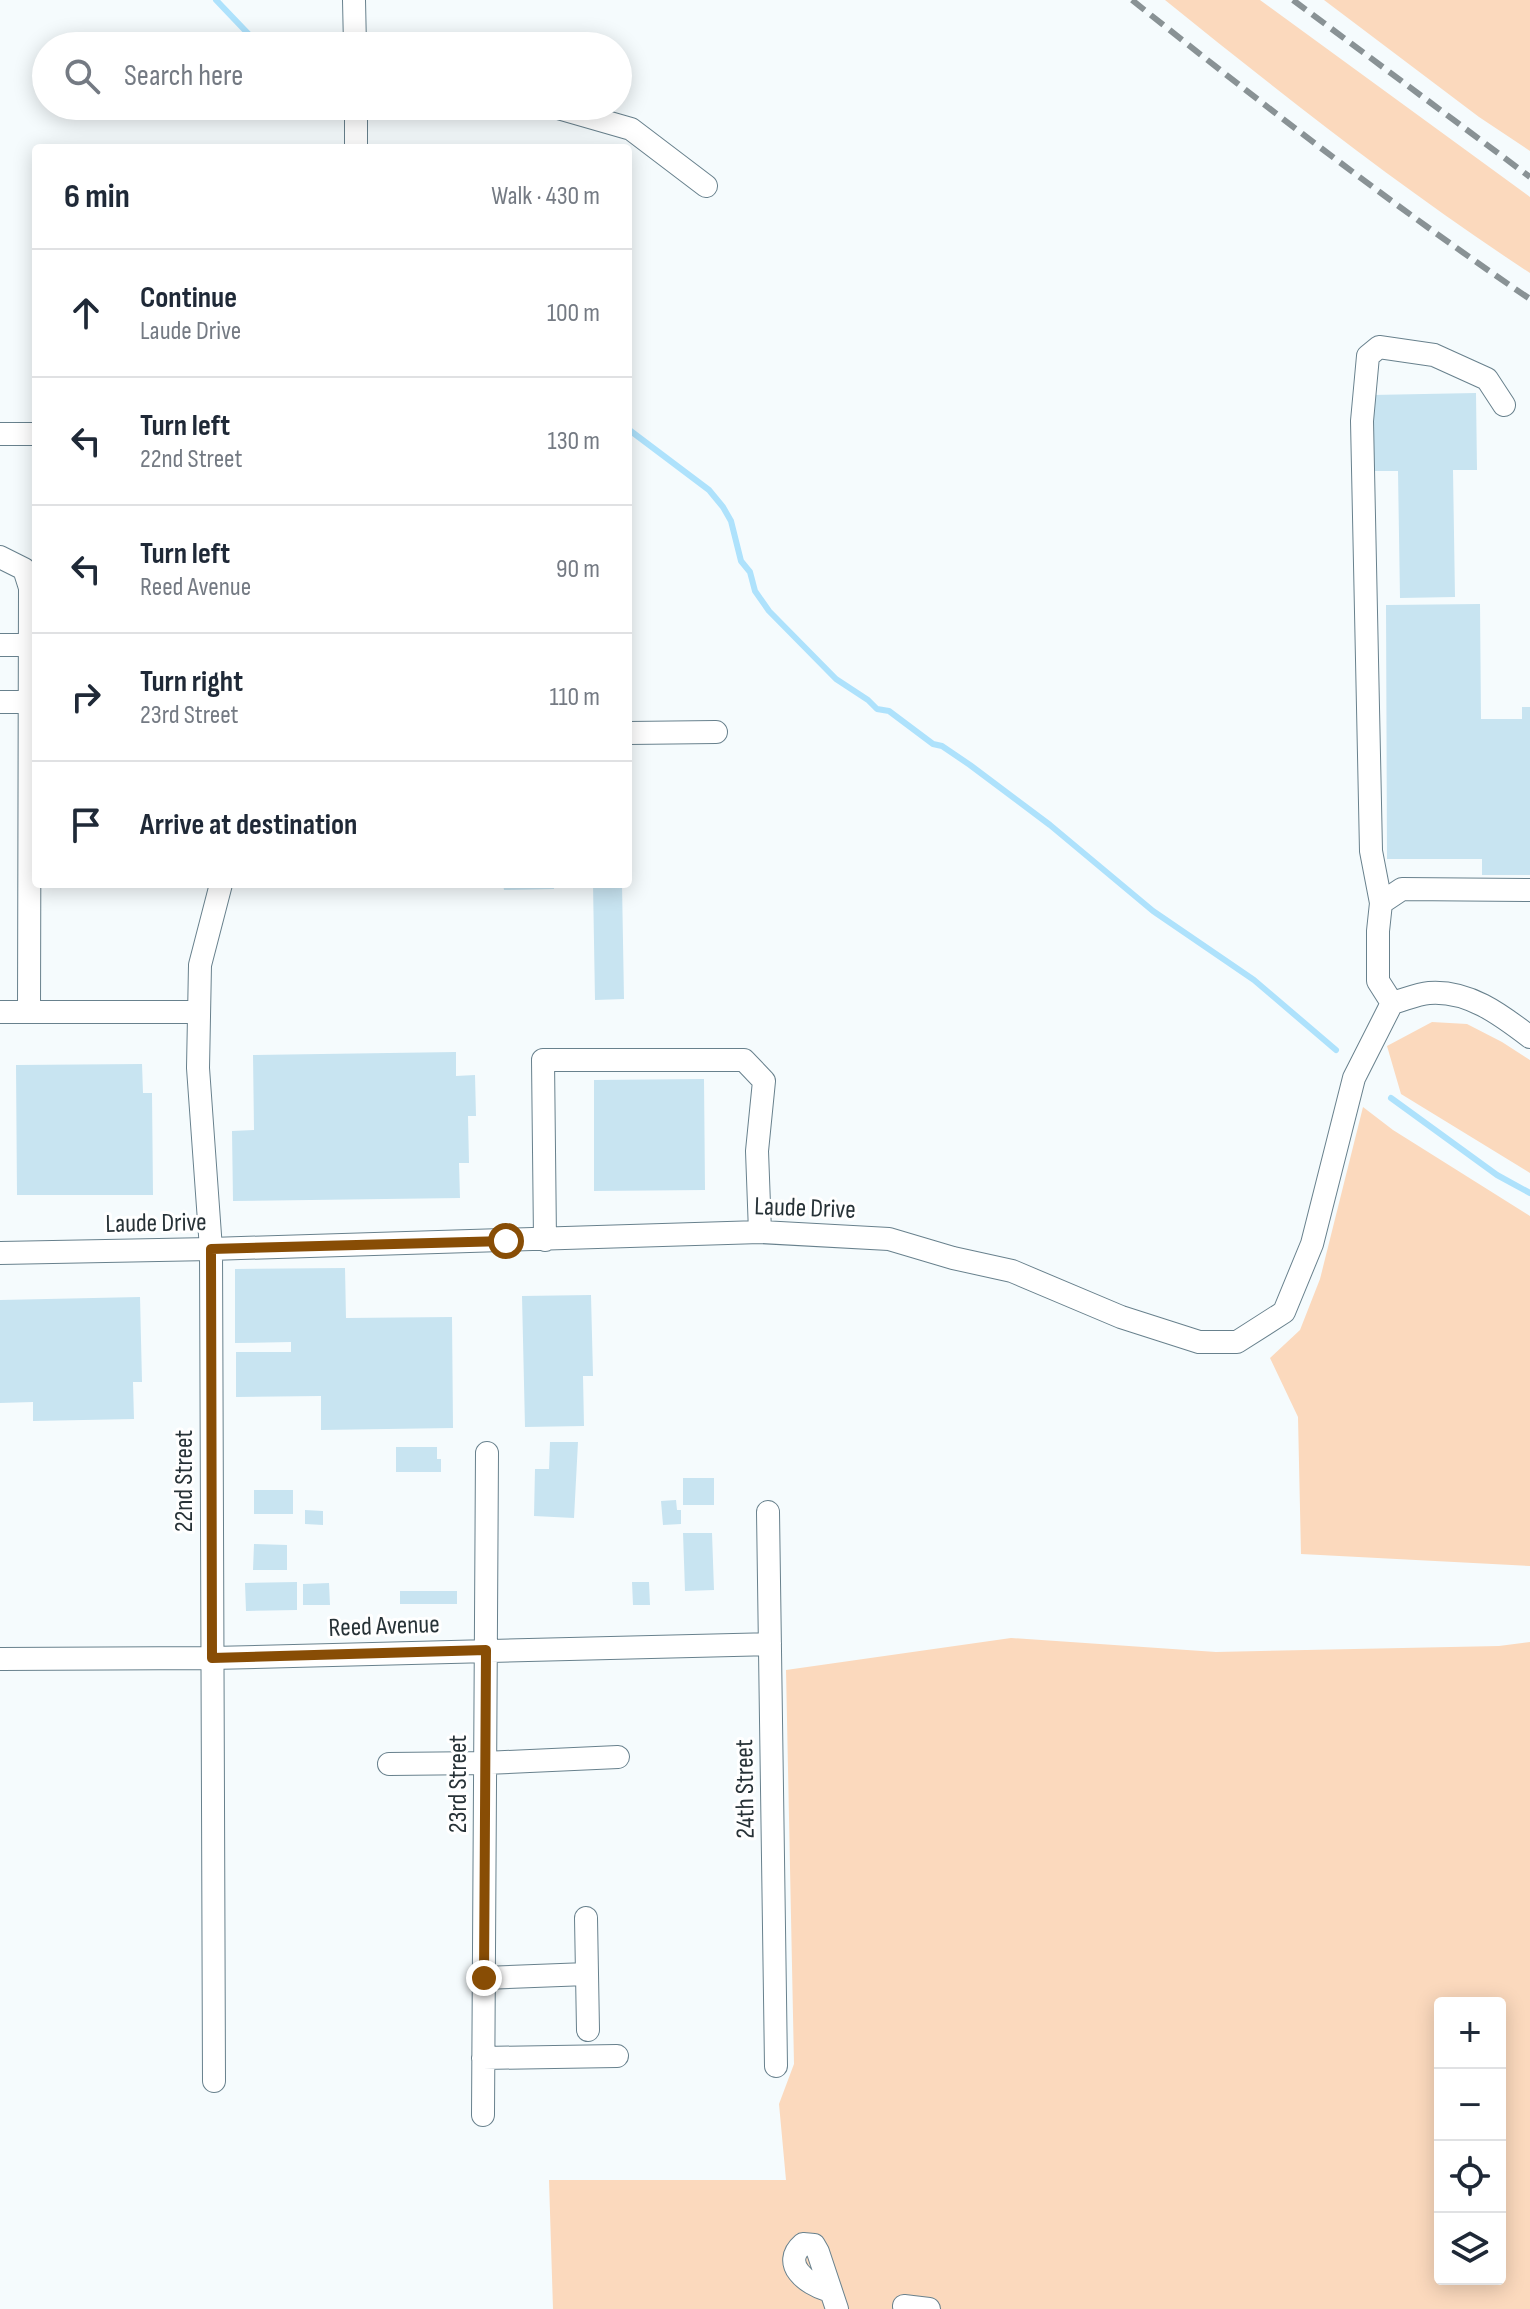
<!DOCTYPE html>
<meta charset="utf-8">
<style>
:root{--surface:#fff;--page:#f6f6f7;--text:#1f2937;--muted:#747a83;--line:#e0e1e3}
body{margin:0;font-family:"Sofia Sans Condensed",sans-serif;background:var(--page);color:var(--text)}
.controls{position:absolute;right:24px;bottom:24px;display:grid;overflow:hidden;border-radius:8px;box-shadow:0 4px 20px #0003}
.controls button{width:72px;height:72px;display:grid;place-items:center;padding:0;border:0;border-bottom:2px solid var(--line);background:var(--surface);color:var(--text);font:40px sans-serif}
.stop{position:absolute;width:24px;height:24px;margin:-18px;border:6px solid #884d05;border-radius:50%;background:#fff}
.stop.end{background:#884d05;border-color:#fff;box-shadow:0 2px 8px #0008}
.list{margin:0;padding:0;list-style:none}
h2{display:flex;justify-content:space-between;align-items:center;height:104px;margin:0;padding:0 32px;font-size:34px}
h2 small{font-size:26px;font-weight:400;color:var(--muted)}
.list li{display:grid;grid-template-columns:52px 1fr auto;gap:24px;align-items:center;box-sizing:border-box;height:128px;padding:0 32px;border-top:2px solid var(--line)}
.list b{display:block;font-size:30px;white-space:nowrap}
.list p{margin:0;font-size:26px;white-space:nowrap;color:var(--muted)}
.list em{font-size:26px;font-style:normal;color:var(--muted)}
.icon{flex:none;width:44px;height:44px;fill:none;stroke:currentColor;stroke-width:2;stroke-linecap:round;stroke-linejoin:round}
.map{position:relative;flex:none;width:1530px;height:2309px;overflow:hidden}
.search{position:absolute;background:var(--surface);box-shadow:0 4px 20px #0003;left:32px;top:32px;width:600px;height:88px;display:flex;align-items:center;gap:20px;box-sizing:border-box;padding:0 28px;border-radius:44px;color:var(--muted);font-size:30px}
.panel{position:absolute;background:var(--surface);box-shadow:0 4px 20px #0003;left:32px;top:144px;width:600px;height:744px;border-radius:8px}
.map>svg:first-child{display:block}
.green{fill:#fbd9bd;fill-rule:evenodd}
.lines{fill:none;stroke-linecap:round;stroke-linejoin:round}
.stream{stroke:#aee2fc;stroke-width:6}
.building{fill:#c8e4f1}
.minor-casing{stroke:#68818d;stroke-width:24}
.minor{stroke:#fff;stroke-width:22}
.rail{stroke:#899295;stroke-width:6;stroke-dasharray:16 8;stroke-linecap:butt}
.route{stroke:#884d05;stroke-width:10}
.labels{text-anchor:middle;stroke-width:6;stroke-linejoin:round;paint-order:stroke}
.street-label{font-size:26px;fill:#273237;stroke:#fff}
</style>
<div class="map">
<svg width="1530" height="2309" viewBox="0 0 1530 2309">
<rect width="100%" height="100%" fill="#f5fbfd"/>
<path class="green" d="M1165 0H1260L1530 197V273C1403 190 1284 96 1165 0Z
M1324 0H1530V151L1479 117Z
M1432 1022 1467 1024 1502 1042 1530 1060V1173L1401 1094 1387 1046Z
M1363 1107 1393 1130 1530 1216V1566L1301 1554 1298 1417 1270 1358 1300 1330 1320 1279Z
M1011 1638 1216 1652 1499 1646 1530 1642V2309H553L549 2180H786L779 2104 794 2064 786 1670ZM1440 2003H1500V2279H1440Z"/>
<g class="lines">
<path class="stream" d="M216 0 260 46
M628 429 709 490 723 507 731 521 741 561 750 572 755 591 769 611 836 679 868 700 877 709 889 711 933 744 942 746 970 765 1050 825 1153 911 1254 980 1336 1050
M1391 1098 1497 1175 1530 1193"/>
</g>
<path class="building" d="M1476 393 1477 470H1453L1455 597 1400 598 1398 471H1373L1372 395Z
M1480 604 1481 719H1522V707H1530V875H1482V859H1387L1386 605Z
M503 884H554V889L504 890Z
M593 884H622L624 999 595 1000Z
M456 1052V1076L475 1075 476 1116H468L469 1163H459L460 1198 233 1201 232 1131 254 1130 253 1055Z
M142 1064 143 1093H152L153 1195H17L16 1065Z
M704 1079 705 1190 594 1191V1080Z
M345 1268 346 1318 452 1317 453 1428 321 1430V1396L236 1397V1352H291V1342L235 1343V1269Z
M591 1295 593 1376H583L584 1426 525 1427 522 1296Z
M140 1297 142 1382H133L134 1419 33 1421V1402L0 1403V1300Z
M550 1442H578L574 1518 534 1516 535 1469H549Z
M396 1447H437V1459H441V1472H396Z
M683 1478H714V1505H683Z
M254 1490H293V1514H254Z
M676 1500 677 1510H681V1524L663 1525 661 1501Z
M305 1510 323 1511V1525L305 1524Z
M683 1533H712L714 1590 685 1591Z
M254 1544 287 1545V1570H253Z
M297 1582V1610L246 1611 245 1583Z
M632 1582H649L650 1605H633Z
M329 1583 330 1605H303V1584Z
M400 1591H457V1604H400Z"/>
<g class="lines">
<defs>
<path id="minor" d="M354 0 355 46
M551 106 631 129 706 186
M356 148V106
M0 434H36
M0 557 24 569 30 588 29 1012
M0 645H29
M0 702H29
M628 733 716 732
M1381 903 1371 851 1362 421 1368 356 1379 347 1434 355 1487 379 1504 405
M1392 1003 1378 981V931L1381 903 1402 889 1530 890
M0 1012H199
M545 1240 543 1060H744L764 1081 757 1151 760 1232
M0 1253 211 1249 760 1232 889 1239 953 1258 1012 1271 1121 1317 1199 1342H1237L1284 1312 1312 1244 1354 1078 1392 1003C1404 1000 1417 994 1429 993 1468 990 1500 1014 1530 1037
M768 1512 776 2066
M0 1659 212 1658 770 1644
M389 1764 485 1763 618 1757
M587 1974 588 2030
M484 1978 587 1974 586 1918
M483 2058 617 2056
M214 2081 211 1249 198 1068 200 965 221 884
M483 2115 487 1453
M827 2290C807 2284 780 2264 803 2244L814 2245 818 2252 837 2309
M904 2306 929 2309"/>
</defs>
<use href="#minor" class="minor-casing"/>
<use href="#minor" class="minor"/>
<path class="rail" d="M1132 0C1262 104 1393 206 1530 299
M1293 0 1530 177"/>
</g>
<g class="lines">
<path class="route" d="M484 1978 486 1650 212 1658 211 1249 506 1241"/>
</g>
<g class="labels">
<g class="street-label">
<text transform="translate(805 1207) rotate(2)" y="9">Laude Drive</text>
<text transform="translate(156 1222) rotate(-1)" y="9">Laude Drive</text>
<text transform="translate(183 1481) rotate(-90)" y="9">22nd Street</text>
<text transform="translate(384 1625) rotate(-2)" y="9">Reed Avenue</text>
<text transform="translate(457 1784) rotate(-90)" y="9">23rd Street</text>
<text transform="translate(744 1789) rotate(-91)" y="9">24th Street</text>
</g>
</g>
</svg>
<div class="controls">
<button>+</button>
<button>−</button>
<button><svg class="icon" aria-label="locate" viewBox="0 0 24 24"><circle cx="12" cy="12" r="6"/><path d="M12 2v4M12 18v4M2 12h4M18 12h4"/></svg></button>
<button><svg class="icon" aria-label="layers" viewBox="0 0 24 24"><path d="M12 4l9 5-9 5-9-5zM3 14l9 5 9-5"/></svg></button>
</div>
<div class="stop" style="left:506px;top:1241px"></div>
<div class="stop end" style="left:484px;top:1978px"></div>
<div class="search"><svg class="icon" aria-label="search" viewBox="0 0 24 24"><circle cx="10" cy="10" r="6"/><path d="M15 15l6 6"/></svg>Search here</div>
<section class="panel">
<h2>6 min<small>Walk · 430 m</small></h2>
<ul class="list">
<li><svg class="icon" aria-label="ahead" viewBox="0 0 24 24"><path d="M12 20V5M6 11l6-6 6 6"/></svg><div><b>Continue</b><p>Laude Drive</p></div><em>100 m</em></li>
<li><svg class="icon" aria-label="left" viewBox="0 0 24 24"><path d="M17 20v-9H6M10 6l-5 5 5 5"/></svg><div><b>Turn left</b><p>22nd Street</p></div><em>130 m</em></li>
<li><svg class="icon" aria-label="left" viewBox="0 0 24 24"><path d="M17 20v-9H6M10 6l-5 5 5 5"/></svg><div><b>Turn left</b><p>Reed Avenue</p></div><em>90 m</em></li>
<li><svg class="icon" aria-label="right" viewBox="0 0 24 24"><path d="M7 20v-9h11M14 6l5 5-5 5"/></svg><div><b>Turn right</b><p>23rd Street</p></div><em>110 m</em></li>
<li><svg class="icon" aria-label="arrive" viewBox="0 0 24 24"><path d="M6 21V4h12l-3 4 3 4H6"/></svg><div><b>Arrive at destination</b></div></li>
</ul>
</section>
</div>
